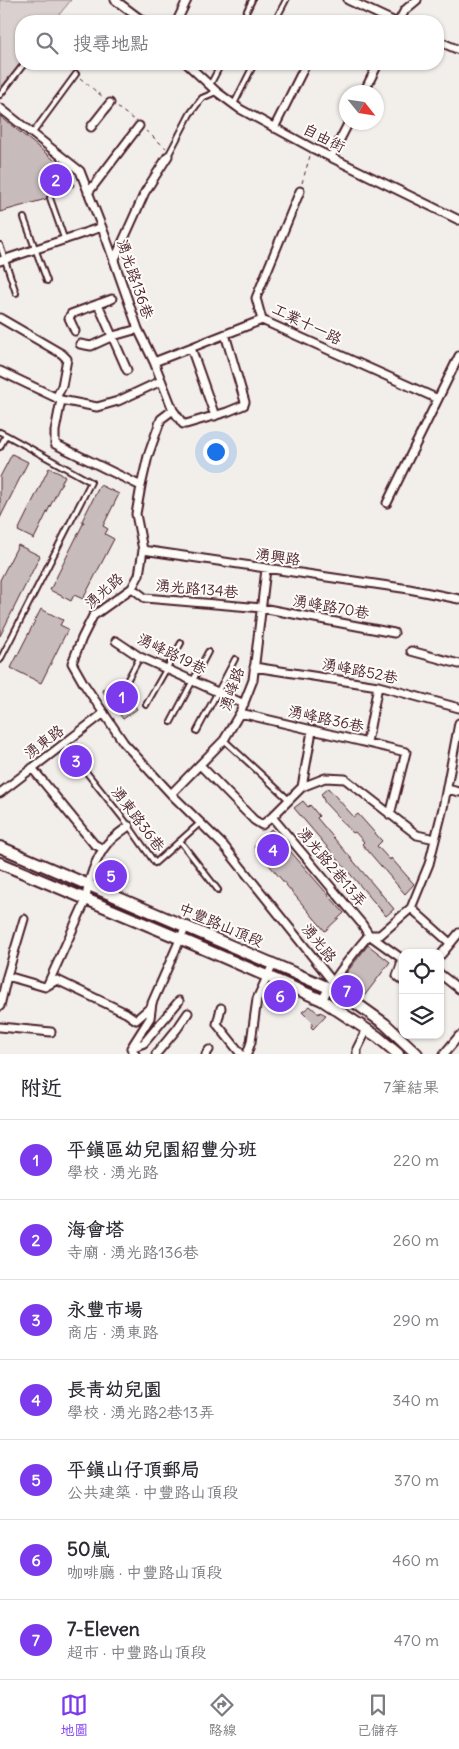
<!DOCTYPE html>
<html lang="zh-TW">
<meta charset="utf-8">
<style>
:root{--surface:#fff;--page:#f7f7f7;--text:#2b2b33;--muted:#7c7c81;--line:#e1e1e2;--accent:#7c3aed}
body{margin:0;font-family:Delius,"LXGW WenKai TC",sans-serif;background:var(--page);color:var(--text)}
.controls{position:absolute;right:15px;bottom:15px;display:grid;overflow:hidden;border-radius:10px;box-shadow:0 1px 4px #0004}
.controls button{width:45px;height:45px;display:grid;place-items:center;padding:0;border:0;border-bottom:1px solid var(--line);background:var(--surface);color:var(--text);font:25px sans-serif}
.compass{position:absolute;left:339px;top:85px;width:45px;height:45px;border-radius:50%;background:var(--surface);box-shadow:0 1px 4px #0004;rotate:120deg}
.you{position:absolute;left:215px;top:451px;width:18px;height:18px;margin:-12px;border:4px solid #fff;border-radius:50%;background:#1a73e8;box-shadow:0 0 0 8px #1a73e833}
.badge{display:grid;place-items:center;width:32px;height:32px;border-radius:50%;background:var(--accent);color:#fff;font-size:16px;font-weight:700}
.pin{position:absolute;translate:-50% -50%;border:2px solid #fff;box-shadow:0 1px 5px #0006}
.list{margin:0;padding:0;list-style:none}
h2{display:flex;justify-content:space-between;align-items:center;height:65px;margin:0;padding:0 20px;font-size:21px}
h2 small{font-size:16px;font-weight:400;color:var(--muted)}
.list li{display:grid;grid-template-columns:32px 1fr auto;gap:15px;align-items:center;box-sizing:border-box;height:80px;padding:0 20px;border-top:1px solid var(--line)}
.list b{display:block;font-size:19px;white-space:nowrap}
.list p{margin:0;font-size:16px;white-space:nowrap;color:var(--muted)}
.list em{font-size:16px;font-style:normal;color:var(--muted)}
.icon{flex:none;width:28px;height:28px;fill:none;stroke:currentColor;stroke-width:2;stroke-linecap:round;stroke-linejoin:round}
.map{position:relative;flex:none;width:459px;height:1054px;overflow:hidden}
.search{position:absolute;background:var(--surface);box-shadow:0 1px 4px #0004;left:15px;right:15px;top:15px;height:55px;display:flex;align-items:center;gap:12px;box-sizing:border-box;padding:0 18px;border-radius:20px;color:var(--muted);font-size:19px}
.sheet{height:625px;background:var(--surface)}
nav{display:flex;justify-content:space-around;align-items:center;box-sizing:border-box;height:70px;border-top:1px solid var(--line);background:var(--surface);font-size:14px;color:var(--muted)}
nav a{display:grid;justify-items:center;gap:2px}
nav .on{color:var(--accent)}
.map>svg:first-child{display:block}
.green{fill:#d9d0cf;stroke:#92787d}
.building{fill:#c8bbbb;stroke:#4a1f2b}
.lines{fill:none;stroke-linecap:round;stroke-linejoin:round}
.lane-casing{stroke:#4a1f2b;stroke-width:8}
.street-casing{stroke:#4a1f2b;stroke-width:11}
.secondary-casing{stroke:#4a1f2b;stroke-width:14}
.path{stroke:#4a1f2b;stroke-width:1;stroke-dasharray:4 4;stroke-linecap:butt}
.lane{stroke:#fdfcf7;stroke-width:4}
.street{stroke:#fdfcf7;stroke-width:7}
.secondary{stroke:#fdfcf7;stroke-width:10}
.labels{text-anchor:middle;stroke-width:4;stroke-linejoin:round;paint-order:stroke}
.street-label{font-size:15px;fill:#4a1f2b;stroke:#fdfcf7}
</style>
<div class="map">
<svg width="459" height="1054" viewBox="0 0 459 1054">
<rect width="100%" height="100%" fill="#f2efeb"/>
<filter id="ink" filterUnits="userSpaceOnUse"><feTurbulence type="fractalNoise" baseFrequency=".02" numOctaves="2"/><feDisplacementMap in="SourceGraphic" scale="10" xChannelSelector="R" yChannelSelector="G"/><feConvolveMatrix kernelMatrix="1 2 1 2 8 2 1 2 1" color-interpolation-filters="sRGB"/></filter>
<g filter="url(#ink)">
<path class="green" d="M0 0H71L54 21H21V63L0 89Z"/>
<path class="building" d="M0 116 69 172 74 186 53 196 48 195 46 199 0 212Z
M12 454 28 462 0 518V477Z
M49 468 65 476 34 539 18 531Z
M100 485 119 494 103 526 108 529 105 534 114 539 83 599 74 595 71 601 50 590 84 522 82 521Z
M18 545 40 556 0 636V580Z
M41 609 63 620 60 625 68 629 41 683 11 668Z
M116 680 120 685V690L125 691 137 709 123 719 102 690Z
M328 788 354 817 358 814 382 841 377 846 390 860 391 858 414 884 405 894 362 844 364 842 355 832 353 833 325 803 321 794Z
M303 801 308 807 310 805 319 816 317 818 394 909 386 916 294 808Z
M271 829 344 913 325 931 254 847Z
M368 945 390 962 362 999 337 985Z
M310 1006 319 1014 320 1012 326 1015 313 1029 311 1027 313 1023 302 1012Z"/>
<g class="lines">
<defs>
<path id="lane" d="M242 21 252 0
M275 21 286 0
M210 85 221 64
M0 95 24 64
M234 104 254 64
M32 134 76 74
M168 156 190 114 202 98 216 92
M50 198 65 241
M24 218 47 281
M0 245 16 293
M0 432 6 435 0 447
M0 660 91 482 6 435
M123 688 140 657
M146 705 181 643
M171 722 208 652
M197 731 235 659
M224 740 289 800
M64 744 129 826 155 863 200 823
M180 841 218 890"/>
<path id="street" d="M115 0 143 21
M348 0 393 21
M177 21 187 0
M399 21 405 10 417 0
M438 41 459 50
M187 64 217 92 240 109 312 148 459 220
M364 92 378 64
M0 108 80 171 106 238 138 329 154 362 173 410 161 419 148 456 141 486
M91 127 110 103
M274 128 306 64
M331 157 349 122
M300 191 256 298 262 320 438 399
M88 193 139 126
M0 261 102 227
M114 261 145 192 168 156
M98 304 127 370
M0 318 62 354 67 359 62 386 56 398
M75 331 69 318 71 314 112 299
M80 344 91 346 113 336 138 329
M191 348 215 416
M154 362 262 320
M0 371 61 400 55 431V444L141 486 136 514 143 550 139 575 132 588 93 616 82 638 72 663 84 684 124 743 171 794 224 846 332 981
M61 400 97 407 118 401 161 381
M173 410 183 424H186L227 412 244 405 245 402 225 334
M387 503 459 356
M143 550 409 589 459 599
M132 588 145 598 262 608 394 633
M116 641 140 657 244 704
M411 651 459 664
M254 667 378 686 459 708
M240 713 406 752 390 815
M367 742 378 686
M200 765 254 820 262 825 272 817 302 787 325 778 345 779 417 835 435 839
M32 768 94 844 103 849
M302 787 312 731
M447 789 459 792
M0 793 104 713
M171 794 224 740 240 713 253 680 266 569
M272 817 362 924 369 935 401 958V965L397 976 403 981
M411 908 450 943
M440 956 459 933
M440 974 459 989
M7 976 45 987 57 980 126 1013 136 1020 151 1007
M47 986 86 900C87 883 96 857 107 844 113 837 122 831 129 826
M322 1000C335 976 351 956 369 935H380L411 908 429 864 443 808 459 723
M0 1006 7 976 24 919
M221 1008 217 1024 241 1054
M0 1027 51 1032
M131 1048 144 1043 179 1001
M135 1054 131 1048 150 1018 152 1003 186 926
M156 1054 177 1029 188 1013
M206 1054 209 1050
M247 1054 251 1042 257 999 273 964
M357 1054V1049L367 1029
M444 1054 459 1036"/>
<path id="secondary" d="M0 847 329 988 357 1004 385 1024 417 1054
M0 863 181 939 322 1000 378 1037 398 1054"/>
</defs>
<use href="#lane" class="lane-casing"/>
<use href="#street" class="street-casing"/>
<use href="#secondary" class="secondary-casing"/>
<path class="path" d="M61 64 71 71
M80 78 104 98
M117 107 134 120
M146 131 166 148
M302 183 310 156"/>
<use href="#lane" class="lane"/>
<use href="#street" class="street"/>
<use href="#secondary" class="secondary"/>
</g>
</g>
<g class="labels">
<g class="street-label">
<text transform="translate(324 138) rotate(27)" y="5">自由街</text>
<text transform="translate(135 279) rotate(71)" y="5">湧光路136巷</text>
<text transform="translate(307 324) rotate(26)" y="5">工業十一路</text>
<text transform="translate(278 557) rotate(8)" y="5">湧興路</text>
<text transform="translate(197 589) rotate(5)" y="5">湧光路134巷</text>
<text transform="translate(104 591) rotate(-41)" y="5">湧光路</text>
<text transform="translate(331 607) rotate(10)" y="5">湧峰路70巷</text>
<text transform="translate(172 654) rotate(26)" y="5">湧峰路19巷</text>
<text transform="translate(360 671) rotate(11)" y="5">湧峰路52巷</text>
<text transform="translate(232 689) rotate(-71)" y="5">湧峰路</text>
<text transform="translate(326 719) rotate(12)" y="5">湧峰路36巷</text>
<text transform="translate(44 742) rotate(-37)" y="5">湧東路</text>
<text transform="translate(138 819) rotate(53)" y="5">湧東路36巷</text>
<text transform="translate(332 867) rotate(50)" y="5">湧光路2巷13弄</text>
<text transform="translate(221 925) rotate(23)" y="5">中豐路山頂段</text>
<text transform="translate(319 943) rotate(51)" y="5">湧光路</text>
</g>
</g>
</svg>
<div class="controls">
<button><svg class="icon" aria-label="locate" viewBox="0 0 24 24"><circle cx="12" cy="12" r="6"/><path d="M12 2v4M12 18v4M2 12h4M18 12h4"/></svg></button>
<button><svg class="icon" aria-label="layers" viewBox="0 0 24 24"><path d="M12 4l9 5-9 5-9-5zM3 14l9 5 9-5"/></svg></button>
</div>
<svg class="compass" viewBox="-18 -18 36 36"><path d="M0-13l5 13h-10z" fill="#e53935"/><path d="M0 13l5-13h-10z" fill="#7c7c81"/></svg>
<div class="you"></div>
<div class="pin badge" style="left:122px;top:697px">1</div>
<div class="pin badge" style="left:56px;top:180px">2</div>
<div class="pin badge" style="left:76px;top:761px">3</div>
<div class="pin badge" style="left:273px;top:850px">4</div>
<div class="pin badge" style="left:111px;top:876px">5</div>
<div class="pin badge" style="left:280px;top:996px">6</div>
<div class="pin badge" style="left:347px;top:991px">7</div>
<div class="search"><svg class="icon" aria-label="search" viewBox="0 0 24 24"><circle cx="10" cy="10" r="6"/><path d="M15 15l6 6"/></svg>搜尋地點</div>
</div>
<section class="sheet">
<h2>附近<small>7筆結果</small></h2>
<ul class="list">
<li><span class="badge">1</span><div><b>平鎮區幼兒園紹豐分班</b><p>學校 · 湧光路</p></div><em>220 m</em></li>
<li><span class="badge">2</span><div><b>海會塔</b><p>寺廟 · 湧光路136巷</p></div><em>260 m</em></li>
<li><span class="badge">3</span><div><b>永豐市場</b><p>商店 · 湧東路</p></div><em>290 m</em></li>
<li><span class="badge">4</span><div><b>長青幼兒園</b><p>學校 · 湧光路2巷13弄</p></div><em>340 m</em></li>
<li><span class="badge">5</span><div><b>平鎮山仔頂郵局</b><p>公共建築 · 中豐路山頂段</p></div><em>370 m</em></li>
<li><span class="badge">6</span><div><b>50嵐</b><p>咖啡廳 · 中豐路山頂段</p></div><em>460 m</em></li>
<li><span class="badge">7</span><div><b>7-Eleven</b><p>超市 · 中豐路山頂段</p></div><em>470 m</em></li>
</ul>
</section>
<nav>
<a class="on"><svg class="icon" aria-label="map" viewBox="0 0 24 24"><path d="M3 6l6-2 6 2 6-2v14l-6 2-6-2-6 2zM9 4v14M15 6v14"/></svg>地圖</a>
<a><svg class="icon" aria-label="directions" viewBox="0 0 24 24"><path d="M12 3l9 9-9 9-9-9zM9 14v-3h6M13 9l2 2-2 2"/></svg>路線</a>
<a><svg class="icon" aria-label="saved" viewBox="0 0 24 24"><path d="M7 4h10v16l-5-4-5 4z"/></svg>已儲存</a>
</nav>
